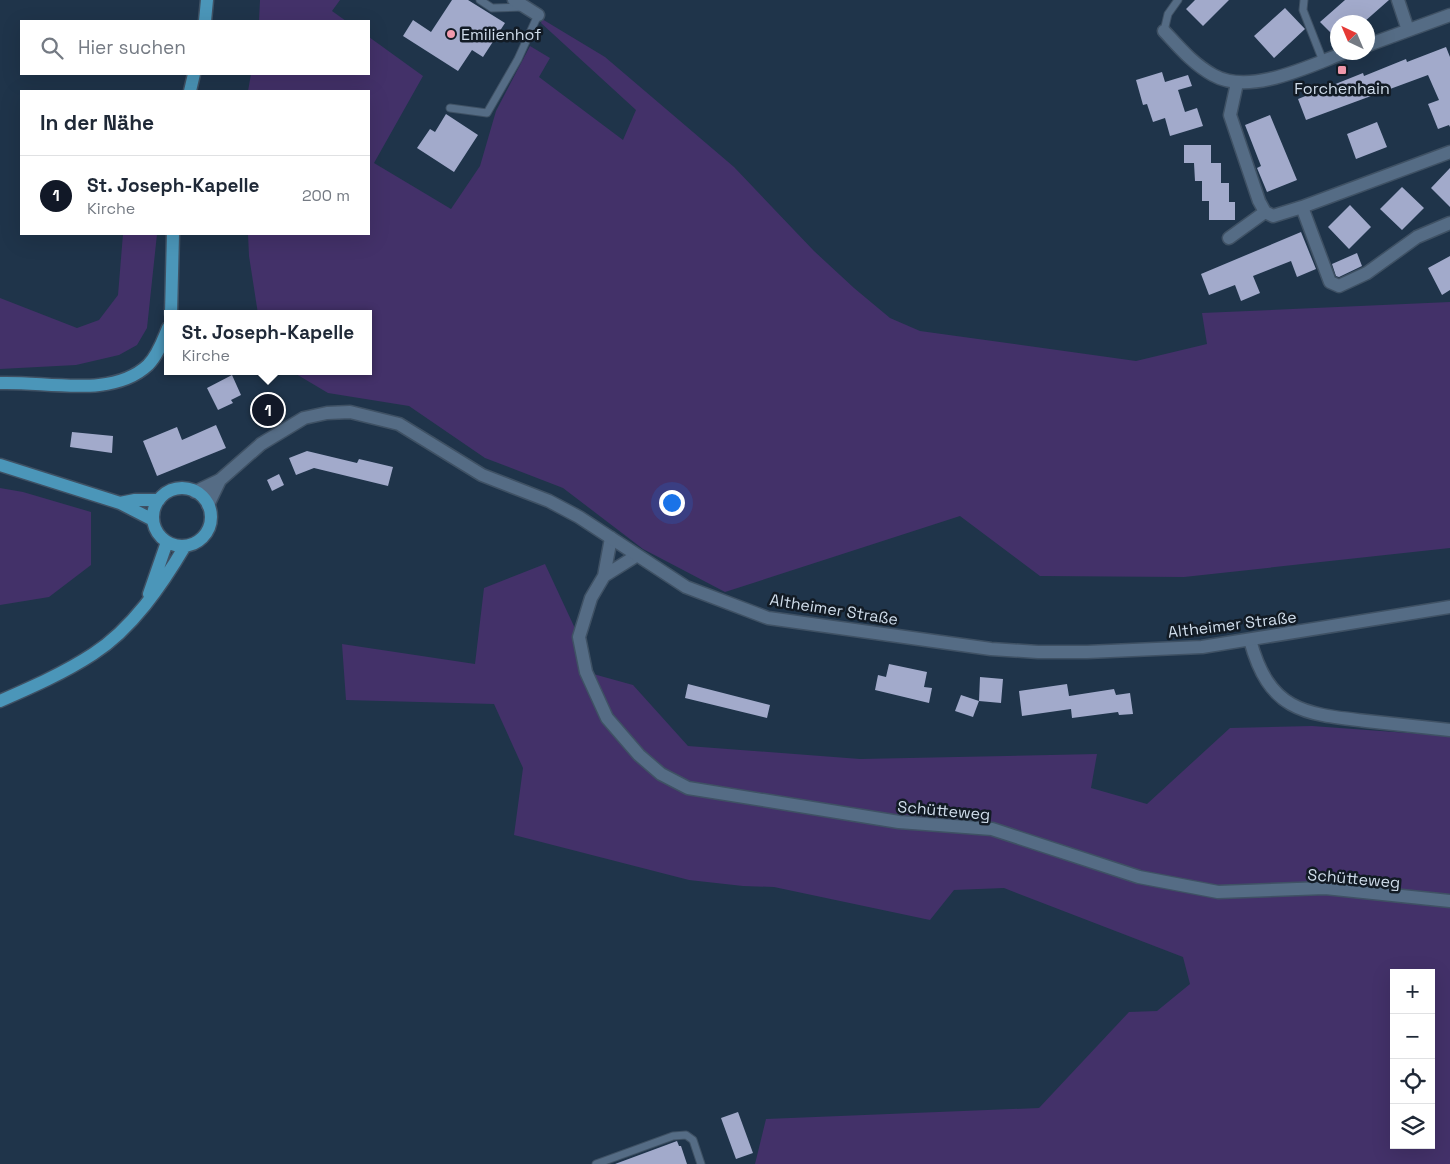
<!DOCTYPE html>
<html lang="de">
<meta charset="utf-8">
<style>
:root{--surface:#fff;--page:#f2f2f3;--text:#1f2937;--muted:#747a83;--line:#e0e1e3;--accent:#111827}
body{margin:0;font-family:"Space Grotesk",sans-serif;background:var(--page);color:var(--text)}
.controls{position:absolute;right:15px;bottom:15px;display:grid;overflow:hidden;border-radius:0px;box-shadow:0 5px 20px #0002}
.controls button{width:45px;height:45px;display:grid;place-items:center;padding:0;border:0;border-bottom:1px solid var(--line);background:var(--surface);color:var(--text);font:25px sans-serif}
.compass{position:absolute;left:1330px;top:15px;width:45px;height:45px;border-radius:50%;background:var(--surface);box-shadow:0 5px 20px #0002;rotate:316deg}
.you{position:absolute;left:671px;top:502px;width:18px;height:18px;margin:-12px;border:4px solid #fff;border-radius:50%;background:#1a73e8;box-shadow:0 0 0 8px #1a73e833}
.badge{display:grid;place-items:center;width:32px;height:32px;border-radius:50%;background:var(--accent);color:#fff;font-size:16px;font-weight:700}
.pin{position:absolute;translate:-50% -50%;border:2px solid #fff;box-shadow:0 1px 5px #0006}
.popup{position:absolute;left:164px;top:310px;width:208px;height:65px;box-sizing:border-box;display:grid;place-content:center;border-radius:0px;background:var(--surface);filter:drop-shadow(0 1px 4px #0005);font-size:16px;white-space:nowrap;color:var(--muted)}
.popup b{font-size:19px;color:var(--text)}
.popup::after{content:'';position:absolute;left:50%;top:100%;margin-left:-10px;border:10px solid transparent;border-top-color:var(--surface)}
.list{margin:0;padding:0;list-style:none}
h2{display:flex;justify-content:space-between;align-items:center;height:65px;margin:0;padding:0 20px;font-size:21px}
h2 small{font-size:16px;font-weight:400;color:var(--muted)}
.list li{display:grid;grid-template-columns:32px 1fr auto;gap:15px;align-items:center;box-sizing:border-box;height:80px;padding:0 20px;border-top:1px solid var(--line)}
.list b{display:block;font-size:19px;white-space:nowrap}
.list p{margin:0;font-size:16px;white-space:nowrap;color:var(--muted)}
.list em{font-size:16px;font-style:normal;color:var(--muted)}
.icon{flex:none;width:28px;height:28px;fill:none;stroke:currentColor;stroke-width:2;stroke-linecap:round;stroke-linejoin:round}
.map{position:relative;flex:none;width:1450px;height:1164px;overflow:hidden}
.search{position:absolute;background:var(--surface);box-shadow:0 5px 20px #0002;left:20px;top:20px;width:350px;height:55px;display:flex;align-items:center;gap:12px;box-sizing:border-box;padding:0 18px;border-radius:0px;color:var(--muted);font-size:19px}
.panel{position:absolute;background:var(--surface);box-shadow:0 5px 20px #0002;left:20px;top:90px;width:350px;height:145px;border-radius:0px}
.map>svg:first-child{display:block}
.green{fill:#433169;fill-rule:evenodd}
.building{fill:#a2aacb}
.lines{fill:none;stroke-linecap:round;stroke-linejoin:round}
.service-casing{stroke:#3f5164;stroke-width:9}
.minor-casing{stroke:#3f5164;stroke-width:15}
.tertiary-casing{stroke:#3f5164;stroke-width:15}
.primary-casing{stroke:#3f5164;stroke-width:15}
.service{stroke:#556c85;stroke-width:7}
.minor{stroke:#556c85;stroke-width:12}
.tertiary{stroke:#556c85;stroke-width:12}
.primary{stroke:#4b96b9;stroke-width:12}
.poi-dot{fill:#f29aad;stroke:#121b25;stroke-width:2}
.labels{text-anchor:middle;stroke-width:5;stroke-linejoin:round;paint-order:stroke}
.poi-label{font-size:16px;fill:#d0ddeb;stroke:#121b25;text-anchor:start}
.street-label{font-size:16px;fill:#d0ddeb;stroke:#121b25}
</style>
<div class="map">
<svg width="1450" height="1164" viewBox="0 0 1450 1164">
<rect width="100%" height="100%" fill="#1f344a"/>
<path class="green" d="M260 0H340L332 11 346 21H259Z
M542 19 605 57 734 167 814 251 854 288 890 318 920 331 1136 361 1207 344 1202 313 1450 302V548L1184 577 1040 576 960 516 725 592 643 549 563 488 485 458 409 406 328 393 291 371H368V314H258L249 256 248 234H369V91H248L251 74H369V37L423 76 374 163 451 209 480 166 496 111 530 46 550 58 539 77 623 140 636 110 541 23Z
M123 234H157L147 328 137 345 119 355 76 365 0 369V298L77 328 99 320 118 295Z
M0 488 23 492 91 512V565L49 597 0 605Z
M545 564 579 637 586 672 633 685 688 746 860 759 1097 754 1091 788 1147 804 1230 728 1312 726 1450 736V1164H755L766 1119 1039 1108 1129 1012 1157 1011 1190 984 1183 957 1004 888 954 890 930 920 774 887 743 886 689 880 514 835 523 768 494 704 346 700 342 644 475 664 484 588ZM1394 973H1431V1145H1394Z"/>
<path class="building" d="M452 0H468L505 23 483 57 472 50 458 71 403 36 413 20 431 32Z
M1195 0H1229L1203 26 1186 9Z
M1345 0H1389L1364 22H1338V40L1320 22Z
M1285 8 1305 29 1274 58 1254 36Z
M1446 47 1450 57V127L1449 125 1438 129 1428 104 1439 100 1428 75 1306 120 1298 99 1363 73 1364 76 1406 59 1407 62Z
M1162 72 1165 82 1188 75 1192 86 1178 90 1185 112 1197 108 1203 126 1170 136 1165 118 1153 122 1147 104 1143 105 1136 80Z
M446 114 478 135 454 172 417 148 430 129 435 132Z
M1270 115 1297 180 1267 192 1257 168 1261 166 1245 125Z
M1377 122 1387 147 1356 159 1347 134Z
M1184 145H1211V163H1221V183H1229V202H1235V220H1209V201H1202V181H1195L1194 163H1184Z
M1450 168V207L1431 188Z
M1402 187 1424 208 1402 230 1380 209Z
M1350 205 1371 227 1349 249 1328 227Z
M1301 232 1316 269 1297 277 1291 261 1253 276 1260 293 1241 301 1235 285 1209 295 1201 274Z
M1357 253 1362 266 1339 277 1336 276 1332 264Z
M1450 256V290L1442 295 1428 268Z
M232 375 241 395 231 400 233 403 218 410 207 388Z
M216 425 226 448 157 476 143 441 177 427 182 440Z
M72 432 113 436 112 453 70 447Z
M307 451 357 463 359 459 393 467 388 486 314 468 296 475 289 458Z
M279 474 284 485 272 491 267 480Z
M889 664 927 672 924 687 932 688 929 703 875 690 878 675 886 677Z
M980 677 1003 679 1001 703 979 701Z
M688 684 770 705 767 718 685 698Z
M1067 684 1069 696 1114 689 1116 695 1130 693 1133 714 1119 715 1118 712 1072 718 1071 709 1022 716 1019 691Z
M961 695 979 701 973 717 955 711Z
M738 1112 753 1153 736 1159 721 1118Z
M677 1141 679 1146H681L687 1164H615Z"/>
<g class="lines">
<defs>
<path id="service" d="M480 0 492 8 523 7
M1304 0 1303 10 1323 61
M1164 31 1168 14 1178 0
M450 108 487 113 518 59 538 15
M596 1164 673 1136 686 1135 693 1140 701 1164"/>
<path id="minor" d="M514 0 538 15
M1398 0 1408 30
M1164 31C1179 47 1193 64 1213 75 1250 96 1309 66 1346 52
M1368 45 1450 15
M1237 83 1230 115 1259 201 1265 212
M1302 207 1330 282 1339 286 1367 273 1417 237 1450 223
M1229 238 1265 212 1273 216 1302 207 1450 152
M611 538 604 576 591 598 579 637 586 672 607 718 639 755 661 774 688 788 899 822 992 829 1139 877 1218 892 1325 888 1450 901
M604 576 636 556
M1250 640C1269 710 1302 714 1366 721 1394 724 1422 727 1450 730"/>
<path id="tertiary" d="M195 492 220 480 261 444 304 418 327 413 350 412 399 424 482 475 549 501 579 517 686 587 768 618 991 649 1038 652H1087L1202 647 1450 607
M208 505 220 480"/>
<path id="primary" d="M205 21 207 0
M190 91 194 74
M171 314 173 234
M0 383C46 381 112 399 148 365 158 355 163 340 168 328
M0 465 120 503 153 520
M153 517a29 29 0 1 1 58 0a29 29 0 1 1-58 0Z
M120 503 135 500H159
M149 594 167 542
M0 701C32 687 64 673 93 654 132 629 162 585 185 546"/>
</defs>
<use href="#service" class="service-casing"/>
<use href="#minor" class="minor-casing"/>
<use href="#tertiary" class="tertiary-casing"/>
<use href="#primary" class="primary-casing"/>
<use href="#service" class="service"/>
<use href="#minor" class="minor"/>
<use href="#tertiary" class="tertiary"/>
<use href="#primary" class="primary"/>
</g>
<g class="poi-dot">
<circle cx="451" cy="34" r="5"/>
<rect x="1337" y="65" width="10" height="10" rx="2.5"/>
</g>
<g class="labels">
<g class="poi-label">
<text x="461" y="40">Emilienhof</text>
<text x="1342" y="94" text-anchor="middle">Forchenhain</text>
</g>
<g class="street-label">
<text transform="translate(834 609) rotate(9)" y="6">Altheimer Straße</text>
<text transform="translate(1232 624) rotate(-7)" y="6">Altheimer Straße</text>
<text transform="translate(944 810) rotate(5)" y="6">Schütteweg</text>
<text transform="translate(1354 878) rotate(5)" y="6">Schütteweg</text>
</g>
</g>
</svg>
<div class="controls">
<button>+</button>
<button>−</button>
<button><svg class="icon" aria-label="locate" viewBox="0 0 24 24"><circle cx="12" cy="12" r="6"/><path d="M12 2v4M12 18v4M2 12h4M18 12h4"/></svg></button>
<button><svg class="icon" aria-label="layers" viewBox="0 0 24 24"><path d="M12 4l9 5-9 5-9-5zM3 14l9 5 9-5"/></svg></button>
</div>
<svg class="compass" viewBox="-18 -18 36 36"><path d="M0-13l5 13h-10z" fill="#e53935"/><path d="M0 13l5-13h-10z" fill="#747a83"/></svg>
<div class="you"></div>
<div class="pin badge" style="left:268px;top:410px">1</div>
<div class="popup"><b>St. Joseph-Kapelle</b>Kirche</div>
<div class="search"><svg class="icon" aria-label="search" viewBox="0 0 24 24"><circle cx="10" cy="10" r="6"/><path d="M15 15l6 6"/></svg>Hier suchen</div>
<section class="panel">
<h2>In der Nähe<small></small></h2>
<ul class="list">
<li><span class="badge">1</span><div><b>St. Joseph-Kapelle</b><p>Kirche</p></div><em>200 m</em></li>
</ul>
</section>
</div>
